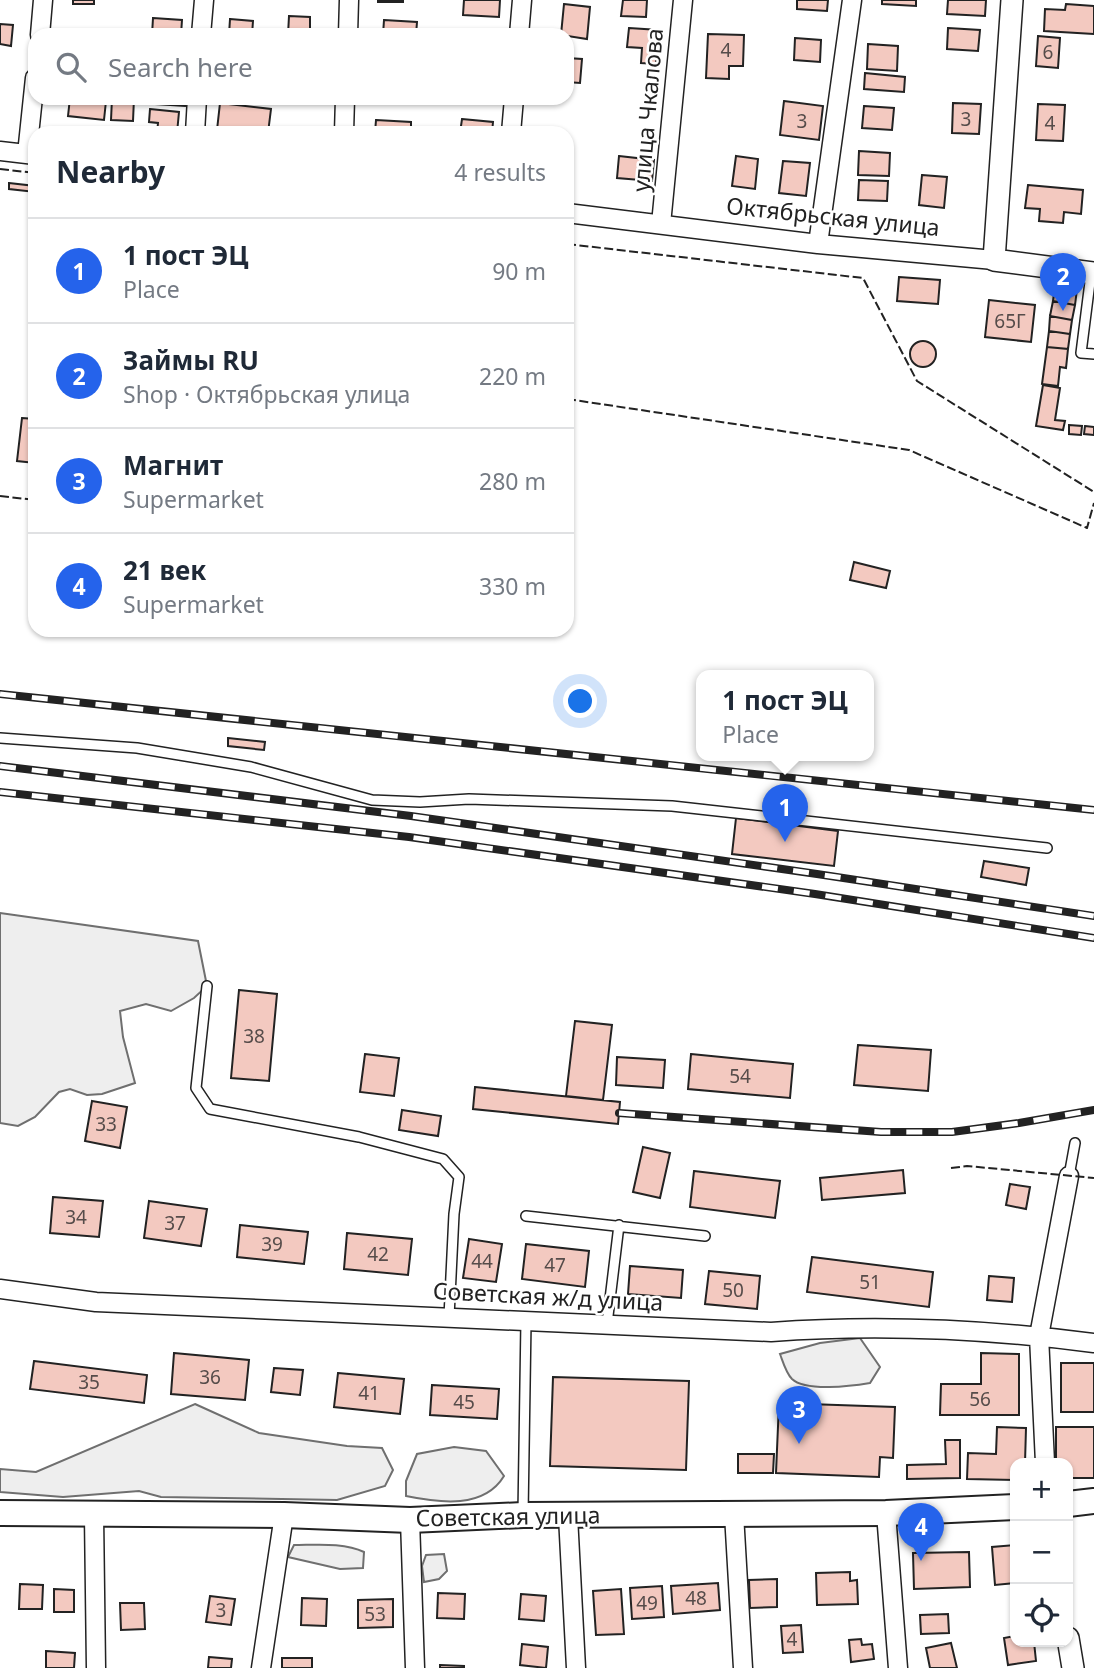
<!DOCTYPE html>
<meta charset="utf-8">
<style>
:root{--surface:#fff;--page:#f6f6f7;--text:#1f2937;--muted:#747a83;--line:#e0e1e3;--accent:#2563eb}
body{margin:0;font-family:"Noto Sans",sans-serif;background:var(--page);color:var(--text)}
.controls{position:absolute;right:21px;bottom:21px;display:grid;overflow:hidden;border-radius:14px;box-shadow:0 2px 5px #0004}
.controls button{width:63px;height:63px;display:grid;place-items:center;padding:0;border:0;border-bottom:2px solid var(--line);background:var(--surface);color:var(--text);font:35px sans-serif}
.you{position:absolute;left:581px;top:702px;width:24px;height:24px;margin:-18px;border:5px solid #fff;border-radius:50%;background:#1a73e8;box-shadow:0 0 0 10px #1a73e833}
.badge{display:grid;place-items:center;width:46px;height:46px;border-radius:50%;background:var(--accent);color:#fff;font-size:23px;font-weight:700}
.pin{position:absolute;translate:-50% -58px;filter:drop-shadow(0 2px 4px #0008)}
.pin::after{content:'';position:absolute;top:37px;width:24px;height:21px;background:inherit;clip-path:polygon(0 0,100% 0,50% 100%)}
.popup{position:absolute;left:696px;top:670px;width:178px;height:91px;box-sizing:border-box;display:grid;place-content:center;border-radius:14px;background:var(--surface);filter:drop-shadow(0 2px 5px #0005);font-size:23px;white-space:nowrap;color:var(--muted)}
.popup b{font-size:26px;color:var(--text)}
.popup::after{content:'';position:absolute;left:50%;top:100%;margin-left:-14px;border:14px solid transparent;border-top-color:var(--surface)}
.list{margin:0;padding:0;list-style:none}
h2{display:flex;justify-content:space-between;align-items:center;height:91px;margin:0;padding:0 28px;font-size:30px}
h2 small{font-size:23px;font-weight:400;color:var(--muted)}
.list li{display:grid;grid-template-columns:46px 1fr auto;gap:21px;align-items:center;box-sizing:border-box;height:105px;padding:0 28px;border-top:2px solid var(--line)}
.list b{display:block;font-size:26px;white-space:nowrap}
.list p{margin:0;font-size:23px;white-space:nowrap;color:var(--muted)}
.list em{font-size:23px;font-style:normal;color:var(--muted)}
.icon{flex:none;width:38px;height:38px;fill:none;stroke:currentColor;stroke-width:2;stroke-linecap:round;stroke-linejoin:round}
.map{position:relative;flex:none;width:1094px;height:1668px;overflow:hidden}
.search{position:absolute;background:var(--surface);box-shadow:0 2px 5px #0004;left:28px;top:28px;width:546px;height:77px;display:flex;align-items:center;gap:18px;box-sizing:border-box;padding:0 24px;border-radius:21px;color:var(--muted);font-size:26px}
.panel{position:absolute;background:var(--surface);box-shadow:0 2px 5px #0004;left:28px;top:126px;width:546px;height:511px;border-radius:21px}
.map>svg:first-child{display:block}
.green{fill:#eee;stroke:#6f6f6f;stroke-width:2}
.building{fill:#f3c9c0;stroke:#222;stroke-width:2}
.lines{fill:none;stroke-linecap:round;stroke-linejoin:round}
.service-casing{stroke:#222;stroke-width:12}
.minor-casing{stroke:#222;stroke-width:21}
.tertiary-casing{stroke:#222;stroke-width:24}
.secondary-casing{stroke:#222;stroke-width:28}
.service{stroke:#fff;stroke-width:9}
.minor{stroke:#fff;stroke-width:18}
.tertiary{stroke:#fff;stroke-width:21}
.secondary{stroke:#fff;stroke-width:24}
.rail-casing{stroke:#222;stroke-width:8}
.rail{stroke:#fff;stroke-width:5;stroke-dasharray:16;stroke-linecap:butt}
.fence{stroke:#222;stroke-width:2;stroke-dasharray:9 3.5;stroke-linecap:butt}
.labels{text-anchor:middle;stroke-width:5;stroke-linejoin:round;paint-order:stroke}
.number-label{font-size:19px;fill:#564c4a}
.street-label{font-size:23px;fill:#222;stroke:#fff}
</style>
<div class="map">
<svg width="1094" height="1668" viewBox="0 0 1094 1668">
<rect width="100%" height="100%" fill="#fff"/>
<path class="green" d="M0 913 198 941 207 986 194 998 171 1011 146 1004 120 1011 123 1037 135 1083 102 1094 87 1095 70 1089 59 1092 35 1117 18 1126 0 1123Z
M860 1338 880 1367 870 1383C852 1386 806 1392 792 1379 786 1373 783 1362 780 1354L820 1343Z
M195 1404 259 1433 347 1446 382 1448 393 1470 385 1486 337 1500 161 1497 139 1491 63 1497 0 1492V1469L36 1472Z
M454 1447 486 1451 504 1476C484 1509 440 1503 406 1496V1481L417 1454Z
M294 1545C315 1545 344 1542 364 1552L363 1568 340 1569 288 1557Z
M444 1554 447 1571 439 1579 424 1582 422 1566 426 1555Z"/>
<path class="building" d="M73 0H94V4H73Z
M378 0H403V2H378Z
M464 0H500L499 17 463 15Z
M623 0H647L646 17 621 16Z
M797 0H828L827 11 797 9Z
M882 0H916V6L882 4Z
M948 0H986L985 16 947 14Z
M564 4 590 7 587 39 561 35Z
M1066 4 1094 6V34L1044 31 1045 9 1065 10Z
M289 16 310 17V33L320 35H288Z
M153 18 182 20 181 35H152Z
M230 19 253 21 252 35H229Z
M384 20 417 22 416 35H383Z
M0 24 13 25 11 46 0 44Z
M629 28 659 30 656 64 641 63 642 48 627 47Z
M948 28 980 30 978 51 947 49Z
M708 34 744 35 743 66H729V79L706 78Z
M1038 36 1060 38 1058 68 1036 66Z
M795 38 821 40 820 62 794 60Z
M868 44 898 46 897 71 867 69Z
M567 58 582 59 580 83 567 82Z
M865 73 905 77 904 92 864 89Z
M70 98 106 101 104 120 68 116Z
M112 98H134L133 121 111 120Z
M157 98H186L185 106 156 104Z
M298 98H327V103L298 100Z
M784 101 823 106 819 140 780 135Z
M220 103 271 109 268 133 217 130Z
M953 103 981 104 979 134 952 133Z
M1038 104 1065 105 1063 141 1036 140Z
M864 106 894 108 892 130 862 128Z
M150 109 179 112 177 133H157L158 123 149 122Z
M462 119 493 122 492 133H460Z
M376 120 411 122V133H375Z
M859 151 890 153 889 176 858 175Z
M619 156 654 160 652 181 617 178Z
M736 156 758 159 755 189 732 186Z
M783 161 810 163 806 196 779 193Z
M922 175 947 177 944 208 919 205Z
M859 180 888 181 887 201 858 200Z
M9 183 35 186V192L9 189Z
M1028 185 1083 190 1081 214 1064 212 1063 223 1039 221 1040 209 1025 208Z
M899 277 940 280 938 304 897 301Z
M1055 286 1077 289 1075 305 1053 301Z
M989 300 1035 305 1031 342 985 337Z
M1053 301 1075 305 1072 320 1050 316Z
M1050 316 1072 320 1070 334 1049 331Z
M1049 331 1070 334 1068 349 1047 347Z
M910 354a13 13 0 1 1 26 0a13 13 0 1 1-26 0Z
M1047 347 1068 349 1066 368 1060 367 1058 386 1042 384Z
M1043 385 1060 388 1055 420 1065 421 1063 430 1036 426Z
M22 418 35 419V463L17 461Z
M1069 425 1082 426 1081 435 1069 434Z
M1085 426 1094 427V435L1084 434Z
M854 562 890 571 886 588 850 580Z
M228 738 265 742 264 750 228 746Z
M736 818 838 831 834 866 732 854Z
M984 861 1029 868 1026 885 981 877Z
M239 990 277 994 269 1081 231 1078Z
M575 1021 612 1025 603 1100 566 1096Z
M858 1045 931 1050 928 1091 854 1085Z
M365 1054 399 1058 394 1096 360 1092Z
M691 1054 793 1064 790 1098 688 1089Z
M617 1057 665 1060 663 1088 616 1085Z
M475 1087 620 1102 618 1124 473 1109Z
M92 1101 127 1107 120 1148 85 1141Z
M402 1110 441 1116 438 1136 399 1130Z
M643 1147 670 1153 660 1198 633 1192Z
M903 1170 905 1193 822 1200 820 1178Z
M694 1171 780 1181 775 1218 690 1207Z
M1010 1184 1030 1187 1026 1209 1006 1205Z
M53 1197 103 1201 99 1237 50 1233Z
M149 1201 207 1209 201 1246 144 1238Z
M240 1225 308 1232 304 1264 237 1257Z
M347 1233 412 1239 408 1275 344 1269Z
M469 1239 502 1244 496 1282 463 1278Z
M526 1244 589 1251 585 1287 522 1279Z
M812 1257 933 1272 929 1307 807 1292Z
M630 1266 683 1270 681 1298 628 1294Z
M709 1271 760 1276 757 1309 705 1304Z
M989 1276 1014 1278 1012 1302 987 1300Z
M174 1353 249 1360 245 1400 171 1394Z
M981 1353 1019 1354V1415H940L941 1384H981Z
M34 1361 147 1375 144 1403 30 1389Z
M1061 1363H1094V1412H1061Z
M274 1368 303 1370 300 1395 271 1392Z
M338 1373 404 1379 400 1414 334 1407Z
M553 1377 689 1381 686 1470 550 1466Z
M432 1385 499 1389 497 1419 430 1415Z
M779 1403 895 1407 893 1458 880 1457 879 1477 776 1473Z
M997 1427 1026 1428 1025 1463H1015V1480L967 1479 968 1453 996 1454Z
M1056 1427H1094V1478H1068V1463H1056Z
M945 1440H960V1478L907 1479V1465L946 1464Z
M738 1454H774L773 1473H738Z
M1015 1545V1583L995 1585 992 1547Z
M969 1552 970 1587 914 1589 913 1553Z
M850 1572V1581L857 1580 858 1604 817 1605 816 1573Z
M777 1579V1607L750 1608 749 1580Z
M718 1583 720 1610 673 1614 671 1586Z
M20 1584 43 1585 42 1609H19Z
M662 1586 664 1617 632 1619 630 1588Z
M54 1589 74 1590V1612H54Z
M621 1589 624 1634 596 1635 593 1591Z
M438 1593 465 1594 464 1619 437 1618Z
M521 1594 546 1596 544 1621 519 1619Z
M210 1596 235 1599 231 1625 206 1622Z
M302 1598 327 1599 326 1626 301 1625Z
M393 1599V1627L358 1628V1600Z
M120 1603H144L145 1629 121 1630Z
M948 1614 949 1633 921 1634 920 1615Z
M801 1625 803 1652 783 1653 781 1626Z
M1015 1636V1642H1034L1036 1661 1008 1665 1004 1638Z
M861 1639 862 1645 872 1644 874 1659 851 1662 849 1640Z
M951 1643 957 1668H930L926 1648Z
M522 1644 548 1647 546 1668 520 1665Z
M46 1651 75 1653 74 1668H46Z
M209 1657 232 1659 231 1668H208Z
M282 1658H312V1668H282Z
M440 1665 464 1666V1668H440Z"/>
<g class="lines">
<defs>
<path id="service" d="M1091 274 1081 353 1094 354
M0 738 137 748 251 767 372 800 420 802 469 799 672 806 1047 848
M207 986 196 1088 210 1109 359 1137 443 1159 459 1177 454 1214 449 1317
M1069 1176 1075 1143
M526 1216 705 1236
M607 1324 619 1225
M523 1514 526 1321"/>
<path id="minor" d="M40 35 43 0
M201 35 204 0
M348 35 349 0
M519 35 522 0
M195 133 197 98
M344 133 345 98
M511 133 514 98
M0 151 35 155
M27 154 35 78
M567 213 818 244 994 260
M661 224 683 0
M818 244 852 0
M0 1289 96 1302 771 1332C880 1324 986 1329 1094 1343
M1045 1463 1039 1336 1069 1176
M886 1513 898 1668
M734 1514 743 1668
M94 1515 96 1668
M568 1516 576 1668
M410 1520 415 1668
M261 1668 284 1515"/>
<path id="tertiary" d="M1012 0 994 260 1094 273
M1068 1638 1073 1668"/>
<path id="secondary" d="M1068 1504 1094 1501
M0 1513 284 1515 410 1520 523 1515 886 1513 1015 1507"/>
</defs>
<use href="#service" class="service-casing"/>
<use href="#minor" class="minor-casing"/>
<use href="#tertiary" class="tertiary-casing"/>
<use href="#secondary" class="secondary-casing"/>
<use href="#service" class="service"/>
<use href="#minor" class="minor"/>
<use href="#tertiary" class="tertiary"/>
<use href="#secondary" class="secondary"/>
<defs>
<path id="rail" d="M0 694 1094 810
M0 766 411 816 817 874 1094 916
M0 792 409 837 815 894 1094 938
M619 1113 881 1132H952L1019 1123 1094 1110"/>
</defs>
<use href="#rail" class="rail-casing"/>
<use href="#rail" class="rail"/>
<path class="fence" d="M0 169 35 173
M567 244 863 278 917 381 1094 492
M567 399 909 450 1087 528 1094 503
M0 496 35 500
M951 1168 967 1166 1094 1178"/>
</g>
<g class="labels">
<g class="number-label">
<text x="726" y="57">4</text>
<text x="1048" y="59">6</text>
<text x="966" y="126">3</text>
<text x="802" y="128">3</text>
<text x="1050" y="130">4</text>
<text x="1010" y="328">65Г</text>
<text x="254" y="1043">38</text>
<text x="740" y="1083">54</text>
<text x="106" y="1131">33</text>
<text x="76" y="1224">34</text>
<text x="175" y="1230">37</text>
<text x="272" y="1251">39</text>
<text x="378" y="1261">42</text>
<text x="482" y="1268">44</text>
<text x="555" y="1272">47</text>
<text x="870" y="1289">51</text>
<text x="733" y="1297">50</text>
<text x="210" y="1384">36</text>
<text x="89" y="1389">35</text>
<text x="369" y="1400">41</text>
<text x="980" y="1406">56</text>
<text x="464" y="1409">45</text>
<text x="696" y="1605">48</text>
<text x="647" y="1610">49</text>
<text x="221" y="1617">3</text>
<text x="375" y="1621">53</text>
<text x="792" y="1646">4</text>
</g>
<g class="street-label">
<text transform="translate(648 110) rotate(-85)" y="8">улица Чкалова</text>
<text transform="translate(833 217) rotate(6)" y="8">Октябрьская улица</text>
<text transform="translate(548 1297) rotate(3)" y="8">Советская ж/д улица</text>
<text transform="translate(508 1517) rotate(-1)" y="8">Советская улица</text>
</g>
</g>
</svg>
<div class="controls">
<button>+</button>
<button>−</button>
<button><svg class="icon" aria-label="locate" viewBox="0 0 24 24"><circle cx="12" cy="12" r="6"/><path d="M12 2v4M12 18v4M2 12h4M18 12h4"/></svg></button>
</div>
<div class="you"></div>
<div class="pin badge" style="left:785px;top:842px">1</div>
<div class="popup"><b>1 пост ЭЦ</b>Place</div>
<div class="pin badge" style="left:1063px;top:311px">2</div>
<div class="pin badge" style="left:799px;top:1444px">3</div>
<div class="pin badge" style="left:921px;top:1561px">4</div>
<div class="search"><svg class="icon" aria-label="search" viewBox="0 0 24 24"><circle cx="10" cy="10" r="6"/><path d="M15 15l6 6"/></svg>Search here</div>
<section class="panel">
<h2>Nearby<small>4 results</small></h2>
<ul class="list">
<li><span class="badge">1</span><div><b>1 пост ЭЦ</b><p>Place</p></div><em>90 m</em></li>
<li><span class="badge">2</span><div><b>Займы RU</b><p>Shop · Октябрьская улица</p></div><em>220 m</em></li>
<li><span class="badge">3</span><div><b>Магнит</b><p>Supermarket</p></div><em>280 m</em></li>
<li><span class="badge">4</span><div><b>21 век</b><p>Supermarket</p></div><em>330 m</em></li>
</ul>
</section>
</div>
